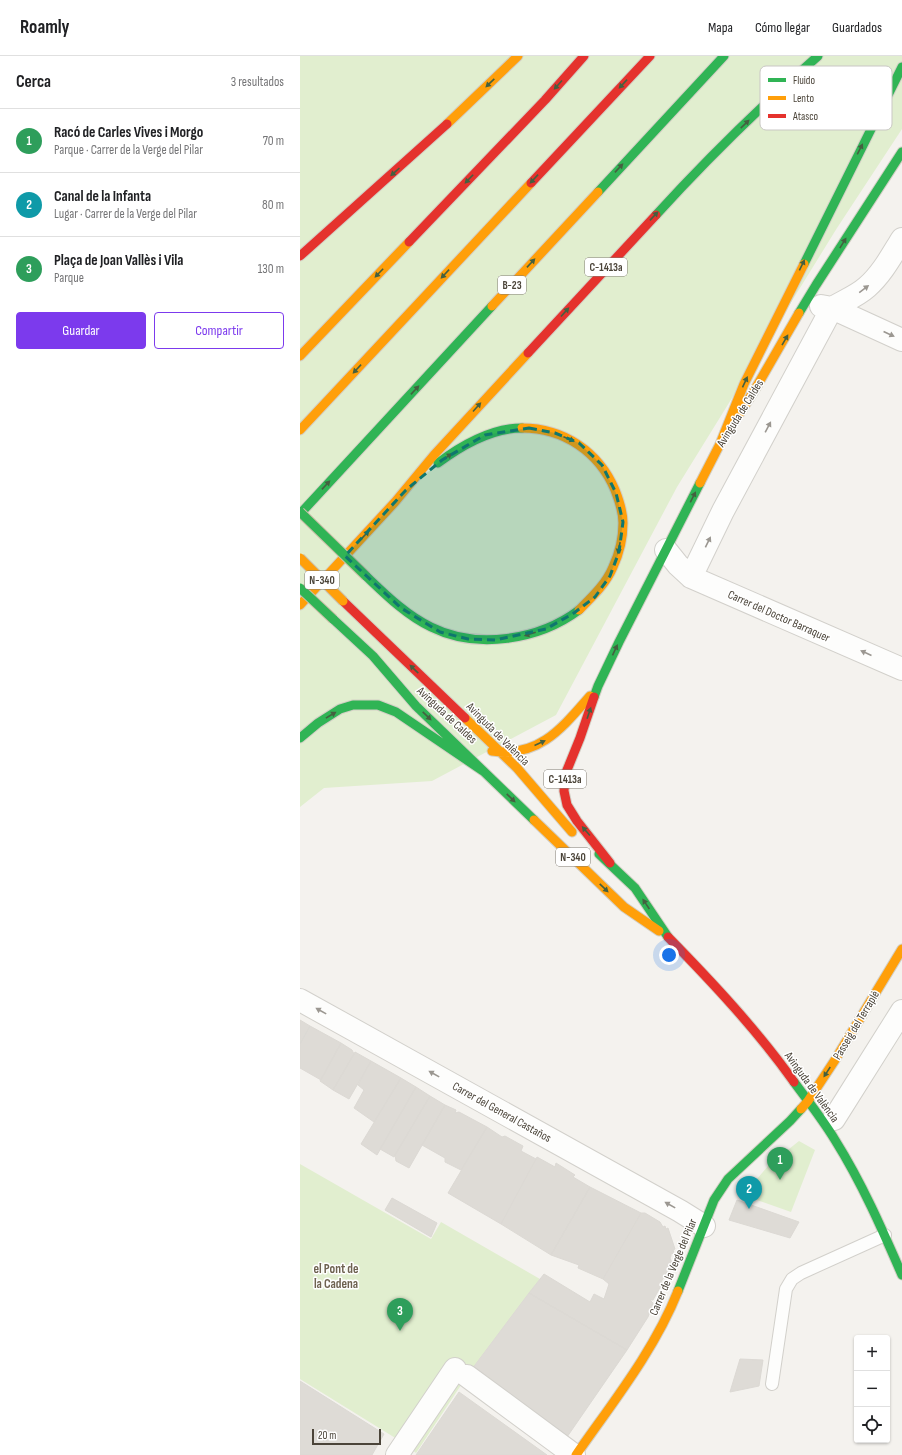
<!DOCTYPE html>
<html lang="es">
<meta charset="utf-8">
<style>
:root{--surface:#fff;--page:#f6f6f6;--text:#202124;--muted:#757577;--line:#e0e0e0;--accent:#7c3aed}
body{margin:0;font-family:"Sofia Sans Condensed",sans-serif;background:var(--page);color:var(--text)}
.controls{position:absolute;right:12px;bottom:12px;display:grid;overflow:hidden;border-radius:4px;box-shadow:0 1px 3px #0004}
.controls button{width:36px;height:36px;display:grid;place-items:center;padding:0;border:0;border-bottom:1px solid var(--line);background:var(--surface);color:var(--text);font:20px sans-serif}
.scale{position:absolute;left:12px;bottom:10px;width:69px;box-sizing:border-box;padding-left:4px;border:2px solid #4b4439;border-top:0;font-size:11px;line-height:14px;white-space:nowrap;color:#4b4439;-webkit-text-stroke:3px #fff;paint-order:stroke}
.you{position:absolute;left:369px;top:899px;width:14px;height:14px;margin:-10px;border:3px solid #fff;border-radius:50%;background:#1a73e8;box-shadow:0 0 0 6px #1a73e833}
.badge{display:grid;place-items:center;width:26px;height:26px;border-radius:50%;background:var(--accent);color:#fff;font-size:13px;font-weight:700}
.pin{position:absolute;translate:-50% -33px;filter:drop-shadow(0 1px 2px #0008)}
.pin::after{content:'';position:absolute;top:21px;width:14px;height:12px;background:inherit;clip-path:polygon(0 0,100% 0,50% 100%)}
.list{margin:0;padding:0;list-style:none}
h2{display:flex;justify-content:space-between;align-items:center;height:52px;margin:0;padding:0 16px;font-size:17px}
h2 small{font-size:13px;font-weight:400;color:var(--muted)}
.list li{display:grid;grid-template-columns:26px 1fr auto;gap:12px;align-items:center;box-sizing:border-box;height:64px;padding:0 16px;border-top:1px solid var(--line)}
.list b{display:block;font-size:15px;white-space:nowrap}
.list p{margin:0;font-size:13px;white-space:nowrap;color:var(--muted)}
.list em{font-size:13px;font-style:normal;color:var(--muted)}
.actions{display:flex;gap:8px;padding:12px 16px}
.actions a{flex:1;padding:9px 0;border:1px solid var(--accent);border-radius:4px;text-align:center;font-size:14px;color:var(--accent)}
.actions .main{background:var(--accent);color:#fff}
.icon{flex:none;width:22px;height:22px;fill:none;stroke:currentColor;stroke-width:2;stroke-linecap:round;stroke-linejoin:round}
.map{position:relative;flex:none;width:602px;height:1399px;overflow:hidden}
header{display:flex;align-items:center;gap:24px;box-sizing:border-box;height:56px;padding:0 20px;background:var(--surface);border-bottom:1px solid var(--line)}
header strong{font-size:19px}
nav{display:flex;gap:22px;margin-inline-start:auto;font-size:14px}
main{display:flex}
aside{flex:1;background:var(--surface)}
.map>svg:first-child{display:block}
.green{fill:#e1eecf}
.building{fill:#dedbd6;stroke:#dcd9d4}
.lines{fill:none;stroke-linecap:round;stroke-linejoin:round}
.lane-casing{stroke:#d2d0cb;stroke-width:14}
.street-casing{stroke:#d2d0cb;stroke-width:24}
.fast-casing{stroke:#d3cfc5;stroke-width:11}
.slow-casing{stroke:#d3cfc5;stroke-width:11}
.jam-casing{stroke:#d3cfc5;stroke-width:11}
.lane{stroke:#fdfdfc;stroke-width:12}
.street{stroke:#fdfdfc;stroke-width:22}
.fast{stroke:#30b455;stroke-width:9}
.slow{stroke:#ff9f0a;stroke-width:9}
.jam{stroke:#e5322d;stroke-width:9}
.fast-bridge-casing{stroke:#ccbfa9;stroke-width:11;stroke-linecap:butt}
.slow-bridge-casing{stroke:#ccbfa9;stroke-width:11;stroke-linecap:butt}
.fast-bridge{stroke:#30b455;stroke-width:9}
.slow-bridge{stroke:#ff9f0a;stroke-width:9}
.oneway{fill:#446040}
.oneway2{fill:#9b9791}
.marked{fill:#0f766e;fill-opacity:0.2;stroke:#0f766e;stroke-width:3;stroke-dasharray:8 5;stroke-linejoin:round}
.labels{text-anchor:middle;stroke-width:3;stroke-linejoin:round;paint-order:stroke}
.shield{fill:#fff;stroke:#817c74;stroke-width:1}
.shield-label{font-size:11px;font-weight:bold;fill:#4b4439}
.street-label{font-size:12px;fill:#4b4439;stroke:#fff}
.neighbourhood-label{font-size:13px;font-weight:bold;fill:#6e6250;stroke:#fff}
.key{fill:#fff;stroke:#c9c7c4;stroke-width:1}
.key-label{font-size:11px;fill:#4b4439}
</style>
<header>
<strong>Roamly</strong>
<nav><a>Mapa</a><a>Cómo llegar</a><a>Guardados</a></nav>
</header>
<main>
<aside>
<h2>Cerca<small>3 resultados</small></h2>
<ul class="list">
<li><span class="badge" style="background:#2e9e5b">1</span><div><b>Racó de Carles Vives i Morgo</b><p>Parque · Carrer de la Verge del Pilar</p></div><em>70 m</em></li>
<li><span class="badge" style="background:#0f9aa8">2</span><div><b>Canal de la Infanta</b><p>Lugar · Carrer de la Verge del Pilar</p></div><em>80 m</em></li>
<li><span class="badge" style="background:#2e9e5b">3</span><div><b>Plaça de Joan Vallès i Vila</b><p>Parque</p></div><em>130 m</em></li>
</ul>
<div class="actions"><a class="main">Guardar</a><a>Compartir</a></div>
</aside>
<div class="map">
<svg width="602" height="1399" viewBox="0 0 602 1399">
<rect width="100%" height="100%" fill="#f4f2ee"/>
<path class="green" d="M0 0H602V73L537 172 377 431 256 659 132 725 24 732 0 751Z
M499 1085 515 1094 491 1156 443 1139 469 1109Z
M0 1108 131 1183 141 1166 240 1223 167 1320 116 1397 105 1388 0 1323Z"/>
<path class="building" d="M0 964 10 970 0 988Z
M10 970 41 987 21 1024 0 1012V988Z
M41 987 52 994 54 998 33 1034 20 1025Z
M55 996 71 1005 49 1043 33 1034Z
M71 1005 101 1022 74 1066 54 1052 64 1034 58 1029Z
M101 1022 116 1031 77 1099 61 1088Z
M116 1031 130 1040 94 1101 80 1093Z
M130 1040 145 1049 109 1112 96 1105 95 1099Z
M145 1049 156 1054 155 1057 159 1056 187 1071 161 1114 145 1106V1102L122 1089Z
M187 1071 202 1081 205 1080 223 1090 221 1095 236 1103 201 1168 148 1137Z
M237 1101 255 1111 256 1107 275 1119 273 1121 290 1131 251 1199 201 1168Z
M290 1131 341 1157 303 1223 278 1212 279 1209 251 1199Z
M92 1142 137 1167 131 1181 85 1154Z
M437 1144 499 1166 490 1182 429 1164Z
M341 1157H345L360 1166 363 1171 365 1170 366 1173 368 1172 375 1193 373 1194 374 1197 371 1198V1200L370 1202 372 1207 361 1226 362 1228 353 1244H350L353 1247 348 1261 327 1294 229 1237 244 1218 290 1246 294 1238 304 1243 309 1228 303 1223Z
M229 1237 327 1294 267 1381 172 1313Z
M440 1303 463 1304 459 1330 430 1336Z
M0 1325 84 1378 72 1399H0Z
M159 1336 247 1399H116Z"/>
<g class="lines">
<defs>
<path id="lane" d="M472 1328 486 1233 492 1223 501 1217 585 1179"/>
<path id="street" d="M521 250 532 252 602 284
M366 494 378 509 391 521 602 613
M391 521 423 455 532 252C544 245 557 240 567 231 582 218 592 199 602 183
M0 944 380 1155 404 1170
M534 1063 602 955
M167 1320 274 1399
M97 1399 155 1313"/>
<path id="fast" d="M298 136 424 0
M356 159C407 103 461 50 518 0
M504 208 602 11
M499 257 516 229 602 96
M138 407C162 389 191 372 222 372
M0 458 192 250
M66 520C86 539 106 559 131 571 177 594 239 584 279 554
M33 563 73 600 116 650 234 764
M294 641 298 630 319 586 400 427
M0 682 18 667 40 653 53 649H78L96 656 183 715
M299 798 335 832 368 881
M494 1026C508 1045 523 1064 535 1084 562 1127 582 1173 602 1219
M378 1235 414 1144 428 1123 490 1065 501 1053"/>
<path id="slow" d="M147 68 218 0
M192 250 298 136
M0 300 109 186
M222 372C264 372 299 396 315 434 319 444 323 456 323 467 323 481 319 498 313 511 306 528 292 541 279 554
M0 374 231 127
M420 388 444 328 504 208
M400 427 420 388 454 335 499 257
M0 549 95 446 134 399 228 297
M165 662 217 712 272 776
M192 695C239 702 262 672 290 640
M234 764 324 851 359 875
M501 1053 508 1045 535 1004 602 893
M276 1399C313 1346 354 1295 378 1235"/>
<path id="jam" d="M231 127 350 0
M109 186 245 44 284 0
M0 200 147 68
M228 297 356 159
M43 545 165 662
M294 641 280 682 265 719 264 735 267 749 277 765 310 807
M368 881C413 927 457 974 494 1026"/>
</defs>
<use href="#lane" class="lane-casing"/>
<use href="#street" class="street-casing"/>
<use href="#fast" class="fast-casing"/>
<use href="#slow" class="slow-casing"/>
<use href="#jam" class="jam-casing"/>
<use href="#lane" class="lane"/>
<use href="#street" class="street"/>
<use href="#fast" class="fast"/>
<use href="#slow" class="slow"/>
<use href="#jam" class="jam"/>
<defs>
<path id="fast-bridge" d="M0 456 66 520
M0 532 33 563"/>
<path id="slow-bridge" d="M0 502 43 545"/>
</defs>
<use href="#fast-bridge" class="fast-bridge-casing"/>
<use href="#slow-bridge" class="slow-bridge-casing"/>
<use href="#fast-bridge" class="fast-bridge"/>
<use href="#slow-bridge" class="slow-bridge"/>
</g>
<defs><path id="oneway-solid" d="M-6-.8H1V-3.2L6.5 0L1 3.2V.8H-6Z"/></defs>
<g class="oneway">
<use href="#oneway-solid" transform="translate(190 27) rotate(136)"/>
<use href="#oneway-solid" transform="translate(323 28) rotate(133)"/>
<use href="#oneway-solid" transform="translate(258 29) rotate(132)"/>
<use href="#oneway-solid" transform="translate(445 68) rotate(-44)"/>
<use href="#oneway-solid" transform="translate(560 93) rotate(-63)"/>
<use href="#oneway-solid" transform="translate(319 112) rotate(-47)"/>
<use href="#oneway-solid" transform="translate(95 116) rotate(138)"/>
<use href="#oneway-solid" transform="translate(169 123) rotate(134)"/>
<use href="#oneway-solid" transform="translate(234 123) rotate(133)"/>
<use href="#oneway-solid" transform="translate(354 160) rotate(-47)"/>
<use href="#oneway-solid" transform="translate(543 187) rotate(-58)"/>
<use href="#oneway-solid" transform="translate(231 207) rotate(-47)"/>
<use href="#oneway-solid" transform="translate(502 209) rotate(-64)"/>
<use href="#oneway-solid" transform="translate(79 217) rotate(134)"/>
<use href="#oneway-solid" transform="translate(145 218) rotate(133)"/>
<use href="#oneway-solid" transform="translate(265 256) rotate(-48)"/>
<use href="#oneway-solid" transform="translate(485 284) rotate(-60)"/>
<use href="#oneway-solid" transform="translate(57 313) rotate(133)"/>
<use href="#oneway-solid" transform="translate(445 326) rotate(-65)"/>
<use href="#oneway-solid" transform="translate(115 334) rotate(-47)"/>
<use href="#oneway-solid" transform="translate(177 351) rotate(-48)"/>
<use href="#oneway-solid" transform="translate(269 383) rotate(23)"/>
<use href="#oneway-solid" transform="translate(147 401) rotate(-34)"/>
<use href="#oneway-solid" transform="translate(26 429) rotate(-47)"/>
<use href="#oneway-solid" transform="translate(393 441) rotate(-63)"/>
<use href="#oneway-solid" transform="translate(65 479) rotate(-47)"/>
<use href="#oneway-solid" transform="translate(319 492) rotate(101)"/>
<use href="#oneway-solid" transform="translate(230 578) rotate(163)"/>
<use href="#oneway-solid" transform="translate(315 594) rotate(-65)"/>
<use href="#oneway-solid" transform="translate(114 613) rotate(-136)"/>
<use href="#oneway-solid" transform="translate(289 657) rotate(-71)"/>
<use href="#oneway-solid" transform="translate(31 659) rotate(-31)"/>
<use href="#oneway-solid" transform="translate(127 660) rotate(44)"/>
<use href="#oneway-solid" transform="translate(240 687) rotate(-24)"/>
<use href="#oneway-solid" transform="translate(211 742) rotate(44)"/>
<use href="#oneway-solid" transform="translate(286 775) rotate(-131)"/>
<use href="#oneway-solid" transform="translate(304 832) rotate(44)"/>
<use href="#oneway-solid" transform="translate(346 848) rotate(-124)"/>
<use href="#oneway-solid" transform="translate(527 1016) rotate(123)"/>
</g>
<g class="oneway2">
<use href="#oneway-solid" transform="translate(564 233) rotate(-37)"/>
<use href="#oneway-solid" transform="translate(589 278) rotate(25)"/>
<use href="#oneway-solid" transform="translate(468 371) rotate(-62)"/>
<use href="#oneway-solid" transform="translate(408 486) rotate(-64)"/>
<use href="#oneway-solid" transform="translate(566 597) rotate(-156)"/>
<use href="#oneway-solid" transform="translate(21 955) rotate(-151)"/>
<use href="#oneway-solid" transform="translate(134 1018) rotate(-151)"/>
<use href="#oneway-solid" transform="translate(370 1149) rotate(-151)"/>
</g>
<path class="marked" d="M229 372 255 377 279 387 302 409 316 437 323 466 319 496 310 520 295 541 274 557 246 573 195 584 168 583 140 576 101 552 45 500 106 434 142 404 185 379Z"/>
<g class="labels">
<g class="shield">
<rect x="285" y="202" width="42" height="18" rx="3"/>
<rect x="198" y="220" width="28" height="18" rx="3"/>
<rect x="5" y="515" width="34" height="18" rx="3"/>
<rect x="244" y="714" width="42" height="18" rx="3"/>
<rect x="256" y="792" width="34" height="18" rx="3"/>
</g>
<g class="shield-label">
<text x="306" y="215">C-1413a</text>
<text x="212" y="233">B-23</text>
<text x="22" y="528">N-340</text>
<text x="265" y="727">C-1413a</text>
<text x="273" y="805">N-340</text>
</g>
<g class="street-label">
<text transform="translate(440 357) rotate(-58)" y="4">Avinguda de Caldes</text>
<text transform="translate(479 560) rotate(24)" y="4">Carrer del Doctor Barraquer</text>
<text transform="translate(147 659) rotate(43)" y="4">Avinguda de Caldes</text>
<text transform="translate(198 678) rotate(45)" y="4">Avinguda de València</text>
<text transform="translate(556 969) rotate(-59)" y="4">Passeig del Terraplè</text>
<text transform="translate(512 1031) rotate(54)" y="4">Avinguda de València</text>
<text transform="translate(202 1056) rotate(29)" y="4">Carrer del General Castaños</text>
<text transform="translate(373 1211) rotate(-67)" y="4">Carrer de la Verge del Pilar</text>
</g>
<g class="neighbourhood-label">
<text x="36" y="1217">el Pont de<tspan x="36" dy="15">la Cadena</tspan></text>
</g>
</g>
<rect x="460" y="10" width="132" height="64" rx="6" class="key"/>
<rect x="468" y="22" width="18" height="4" fill="#30b455"/>
<rect x="468" y="40" width="18" height="4" fill="#ff9f0a"/>
<rect x="468" y="58" width="18" height="4" fill="#e5322d"/>
<g class="key-label">
<text x="493" y="28">Fluido</text>
<text x="493" y="46">Lento</text>
<text x="493" y="64">Atasco</text>
</g>
</svg>
<div class="controls">
<button>+</button>
<button>−</button>
<button><svg class="icon" aria-label="locate" viewBox="0 0 24 24"><circle cx="12" cy="12" r="6"/><path d="M12 2v4M12 18v4M2 12h4M18 12h4"/></svg></button>
</div>
<div class="scale">20 m</div>
<div class="you"></div>
<div class="pin badge" style="left:480px;top:1124px;background:#2e9e5b">1</div>
<div class="pin badge" style="left:449px;top:1153px;background:#0f9aa8">2</div>
<div class="pin badge" style="left:100px;top:1275px;background:#2e9e5b">3</div>
</div>
</main>
